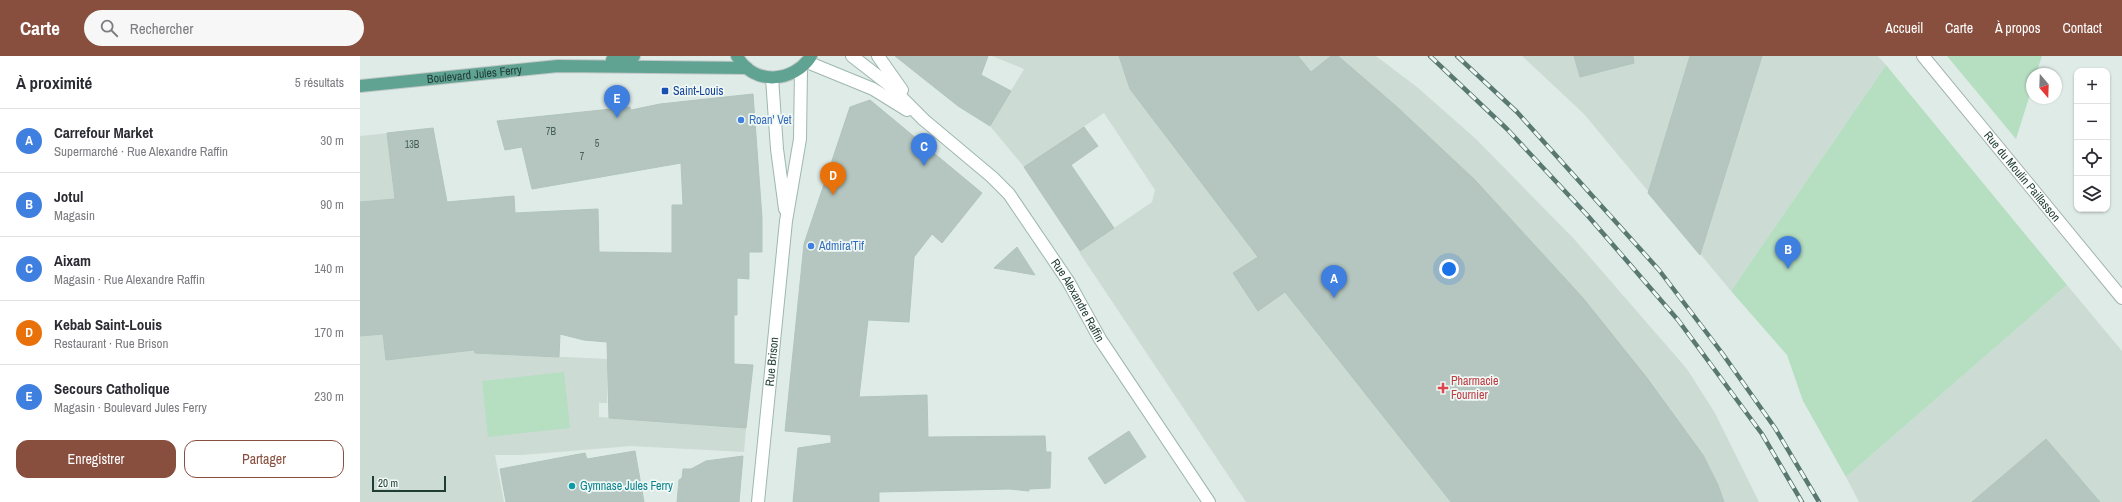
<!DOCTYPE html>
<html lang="fr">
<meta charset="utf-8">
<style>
:root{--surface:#fff;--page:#f7f7f7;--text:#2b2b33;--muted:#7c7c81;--line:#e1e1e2;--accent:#884f3f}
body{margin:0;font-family:"Archivo Narrow",sans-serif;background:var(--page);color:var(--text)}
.controls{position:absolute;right:12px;top:12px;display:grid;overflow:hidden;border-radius:8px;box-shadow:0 1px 3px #0004}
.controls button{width:36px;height:36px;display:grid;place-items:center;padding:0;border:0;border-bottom:1px solid var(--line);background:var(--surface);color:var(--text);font:20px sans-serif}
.compass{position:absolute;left:1666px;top:12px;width:36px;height:36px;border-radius:50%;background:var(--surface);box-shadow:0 1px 3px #0004;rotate:161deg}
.scale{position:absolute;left:12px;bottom:10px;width:74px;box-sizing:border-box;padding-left:4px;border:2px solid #1f3c35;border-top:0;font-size:11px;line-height:14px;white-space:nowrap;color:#1f3c35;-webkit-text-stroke:3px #eff8f4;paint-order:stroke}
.you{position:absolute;left:1089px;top:213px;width:14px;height:14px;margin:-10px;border:3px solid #fff;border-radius:50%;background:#1a73e8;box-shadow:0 0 0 6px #1a73e833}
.badge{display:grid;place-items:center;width:26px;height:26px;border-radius:50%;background:var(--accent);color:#fff;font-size:13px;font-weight:700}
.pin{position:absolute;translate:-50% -33px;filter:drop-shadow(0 1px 2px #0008)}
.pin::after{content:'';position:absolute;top:21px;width:14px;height:12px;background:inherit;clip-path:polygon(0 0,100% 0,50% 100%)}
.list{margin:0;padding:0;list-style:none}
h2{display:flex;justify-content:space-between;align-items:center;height:52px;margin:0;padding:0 16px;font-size:17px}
h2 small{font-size:13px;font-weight:400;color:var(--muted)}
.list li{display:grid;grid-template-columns:26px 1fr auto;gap:12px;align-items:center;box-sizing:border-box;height:64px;padding:0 16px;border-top:1px solid var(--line)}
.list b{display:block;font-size:15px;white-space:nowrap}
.list p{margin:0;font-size:13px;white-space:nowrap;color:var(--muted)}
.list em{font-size:13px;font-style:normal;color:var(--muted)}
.actions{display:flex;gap:8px;padding:12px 16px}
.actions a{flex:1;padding:9px 0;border:1px solid var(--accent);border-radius:12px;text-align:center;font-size:14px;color:var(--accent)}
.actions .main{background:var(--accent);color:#fff}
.icon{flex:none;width:22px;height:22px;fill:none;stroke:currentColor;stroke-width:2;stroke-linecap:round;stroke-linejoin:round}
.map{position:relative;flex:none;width:1762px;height:446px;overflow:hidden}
header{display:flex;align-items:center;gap:24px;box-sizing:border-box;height:56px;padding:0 20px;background:var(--accent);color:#fff}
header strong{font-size:19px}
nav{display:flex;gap:22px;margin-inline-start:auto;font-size:14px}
.search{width:280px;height:36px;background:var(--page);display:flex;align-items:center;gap:10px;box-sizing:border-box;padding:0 14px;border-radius:22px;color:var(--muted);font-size:15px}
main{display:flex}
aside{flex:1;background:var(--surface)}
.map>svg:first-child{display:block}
.built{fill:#cddbd5}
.green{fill:#b6dec1}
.building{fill:#b4c6bf;stroke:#b1c5bd}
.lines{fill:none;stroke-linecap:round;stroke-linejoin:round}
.street-casing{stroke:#a2b3ad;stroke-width:14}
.secondary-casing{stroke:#9db8ae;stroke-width:14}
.primary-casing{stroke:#c0c8c6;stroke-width:14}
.street{stroke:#fff;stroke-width:12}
.secondary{stroke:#fff;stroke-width:12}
.primary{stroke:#60a393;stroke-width:12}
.rail-casing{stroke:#597870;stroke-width:4.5}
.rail{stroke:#eff8f4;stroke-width:3;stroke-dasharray:9;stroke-linecap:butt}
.transit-dot{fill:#1a4fb4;stroke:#eff8f4;stroke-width:1.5}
.shop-dot{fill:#3f7fe0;stroke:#eff8f4;stroke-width:1.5}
.health-dot{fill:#e0444e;stroke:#eff8f4;stroke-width:1.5}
.culture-dot{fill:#0f9aa8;stroke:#eff8f4;stroke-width:1.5}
.labels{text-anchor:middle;stroke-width:3.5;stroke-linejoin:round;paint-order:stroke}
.number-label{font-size:10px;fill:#445e58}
.street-label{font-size:12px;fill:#1f3c35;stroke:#eff8f4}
.transit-label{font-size:12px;fill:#164399;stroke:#eff8f4;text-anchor:start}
.shop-label{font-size:12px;fill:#366cbe;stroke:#eff8f4;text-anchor:start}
.health-label{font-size:12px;fill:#be3a42;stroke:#eff8f4;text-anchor:start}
.culture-label{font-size:12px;fill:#0d838f;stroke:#eff8f4;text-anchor:start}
</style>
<header>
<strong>Carte</strong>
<div class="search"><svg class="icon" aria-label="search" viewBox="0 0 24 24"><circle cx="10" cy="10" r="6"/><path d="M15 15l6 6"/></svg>Rechercher</div>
<nav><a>Accueil</a><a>Carte</a><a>À propos</a><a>Contact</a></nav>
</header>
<main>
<aside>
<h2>À proximité<small>5 résultats</small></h2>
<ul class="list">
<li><span class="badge" style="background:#3f7fe0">A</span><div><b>Carrefour Market</b><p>Supermarché · Rue Alexandre Raffin</p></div><em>30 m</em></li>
<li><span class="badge" style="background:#3f7fe0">B</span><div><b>Jotul</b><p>Magasin</p></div><em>90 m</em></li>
<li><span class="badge" style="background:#3f7fe0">C</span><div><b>Aixam</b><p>Magasin · Rue Alexandre Raffin</p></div><em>140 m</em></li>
<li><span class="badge" style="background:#e8710a">D</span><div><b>Kebab Saint-Louis</b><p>Restaurant · Rue Brison</p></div><em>170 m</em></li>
<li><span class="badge" style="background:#3f7fe0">E</span><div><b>Secours Catholique</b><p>Magasin · Boulevard Jules Ferry</p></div><em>230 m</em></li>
</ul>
<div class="actions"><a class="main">Enregistrer</a><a>Partager</a></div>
</aside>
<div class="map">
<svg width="1762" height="446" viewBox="0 0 1762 446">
<rect width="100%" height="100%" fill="#dfebe6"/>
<path class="built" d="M632 0H1016L1057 31 1116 83 1215 184 1327 313 1355 357 1399 446H886L719 196 792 146 795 134 744 57 664 111 630 70 664 13Z
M1162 0H1518L1526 9 1371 235 1224 58Z
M56 74 59 102 115 297 248 303 247 347H239V361L386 372 384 396 271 390 163 399H135L144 446H0V80Z
M1707 229 1762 295V446H1499L1486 421Z"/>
<path class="green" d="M1587 0H1682L1676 18H1672V32L1656 83Z
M1526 9 1707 229 1486 421 1443 345 1427 299 1371 235Z
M204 316 210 372 128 381 122 325Z"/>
<path class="building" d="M535 0H628L621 19 651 35 630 70 598 50Z
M759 0H938L951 16 971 0H978L1036 50 1115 124 1223 242 1287 322 1343 399 1358 429 1364 446H1091L925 236 898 255 873 217 898 201 770 33Z
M1214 0H1273L1274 7 1220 21Z
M1330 0H1402L1340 199 1288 137Z
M393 38 402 162V196H389V223L377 222V259H374V308L393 309 386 372 249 362 247 286 224 284 200 278 199 301 115 297 114 294 26 304 23 278 0 280V146L35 143 27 77 73 72 87 146 154 140 155 157 238 153 239 196 312 197V149H323L321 107 172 133 162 91 145 94 137 65 270 51 271 54 300 48Z
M510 44 622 137 582 187 572 178 554 201 549 266 508 264 499 341 567 339 568 381 685 380 686 396H691L690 432 669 433V435L650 433 519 436V446H433L438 392 471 387V379L425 375 444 188 490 51Z
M724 71 738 90 711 109 754 172 720 195 664 111Z
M657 191 675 219 634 212Z
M769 375 786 401 745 428 728 402Z
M1686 383 1740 446H1612Z
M275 395 284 446H146L140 413 225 397 227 403Z
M383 400 379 446H317L319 424 322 422 323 413H331L346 405Z"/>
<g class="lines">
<defs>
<g id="street">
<path id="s1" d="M1563 0 1762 242"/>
</g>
<g id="secondary">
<path id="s2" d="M492 0 528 28 564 64 632 121 649 138 708 225 740 283 849 446"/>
<path d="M518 0 542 34"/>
<path d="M447 6 513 33 547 54"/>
<path d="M412 22 417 93 425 153"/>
<path id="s3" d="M398 446 426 165 440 83 441 12"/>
</g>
<g id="primary">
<path d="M377 0C393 30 434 27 451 0"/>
<path d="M252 4 274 0"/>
<path id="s4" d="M0 30 198 10 387 12"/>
</g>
</defs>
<use href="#street" class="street-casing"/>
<use href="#secondary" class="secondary-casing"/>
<use href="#primary" class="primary-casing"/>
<use href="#street" class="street"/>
<use href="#secondary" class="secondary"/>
<use href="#primary" class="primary"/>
<defs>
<path id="rail" d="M1070 0 1147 73 1228 160 1318 264 1402 378 1442 446
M1097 0 1157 56 1299 214 1362 297 1415 372 1459 446"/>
</defs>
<use href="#rail" class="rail-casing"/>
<use href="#rail" class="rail"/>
</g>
<rect class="transit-dot" x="301" y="31" width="8" height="8" rx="2"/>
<g class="shop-dot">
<circle cx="381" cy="64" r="4"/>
<circle cx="451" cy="190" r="4"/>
</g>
<path class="health-dot" d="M1081 326h4v4h4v4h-4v4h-4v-4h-4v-4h4z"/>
<circle class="culture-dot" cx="212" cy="430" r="4"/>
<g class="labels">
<g class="number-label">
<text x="191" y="79">7B</text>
<text x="237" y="91">5</text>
<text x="52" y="92">13B</text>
<text x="222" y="104">7</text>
</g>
<g class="street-label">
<text dy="4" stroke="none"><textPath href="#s4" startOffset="115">Boulevard Jules Ferry</textPath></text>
<text dy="4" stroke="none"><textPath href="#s1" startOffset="156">Rue du Moulin Paillasson</textPath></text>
<text dy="4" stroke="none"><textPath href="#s2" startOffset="336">Rue Alexandre Raffin</textPath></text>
<text dy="4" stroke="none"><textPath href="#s3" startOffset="141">Rue Brison</textPath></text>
</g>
<g class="transit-label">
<text x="313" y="39">Saint-Louis</text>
</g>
<g class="shop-label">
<text x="389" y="68">Roan' Vet</text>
<text x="459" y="194">Admira'Tif</text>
</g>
<g class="health-label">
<text x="1091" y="329">Pharmacie<tspan x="1091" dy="14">Fournier</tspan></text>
</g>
<g class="culture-label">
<text x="220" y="434">Gymnase Jules Ferry</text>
</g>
</g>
</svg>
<div class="controls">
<button>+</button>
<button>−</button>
<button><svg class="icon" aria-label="locate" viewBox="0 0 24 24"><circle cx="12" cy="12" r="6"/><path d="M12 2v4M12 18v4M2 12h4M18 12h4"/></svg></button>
<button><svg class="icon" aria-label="layers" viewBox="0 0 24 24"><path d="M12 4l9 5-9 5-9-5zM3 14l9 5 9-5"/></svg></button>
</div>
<svg class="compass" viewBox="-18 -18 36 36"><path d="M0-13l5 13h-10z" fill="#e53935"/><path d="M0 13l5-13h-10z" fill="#7c7c81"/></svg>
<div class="scale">20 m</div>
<div class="you"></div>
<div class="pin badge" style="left:974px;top:242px;background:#3f7fe0">A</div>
<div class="pin badge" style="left:1428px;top:213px;background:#3f7fe0">B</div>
<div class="pin badge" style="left:564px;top:110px;background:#3f7fe0">C</div>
<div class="pin badge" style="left:473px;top:139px;background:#e8710a">D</div>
<div class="pin badge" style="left:257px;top:62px;background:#3f7fe0">E</div>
</div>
</main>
